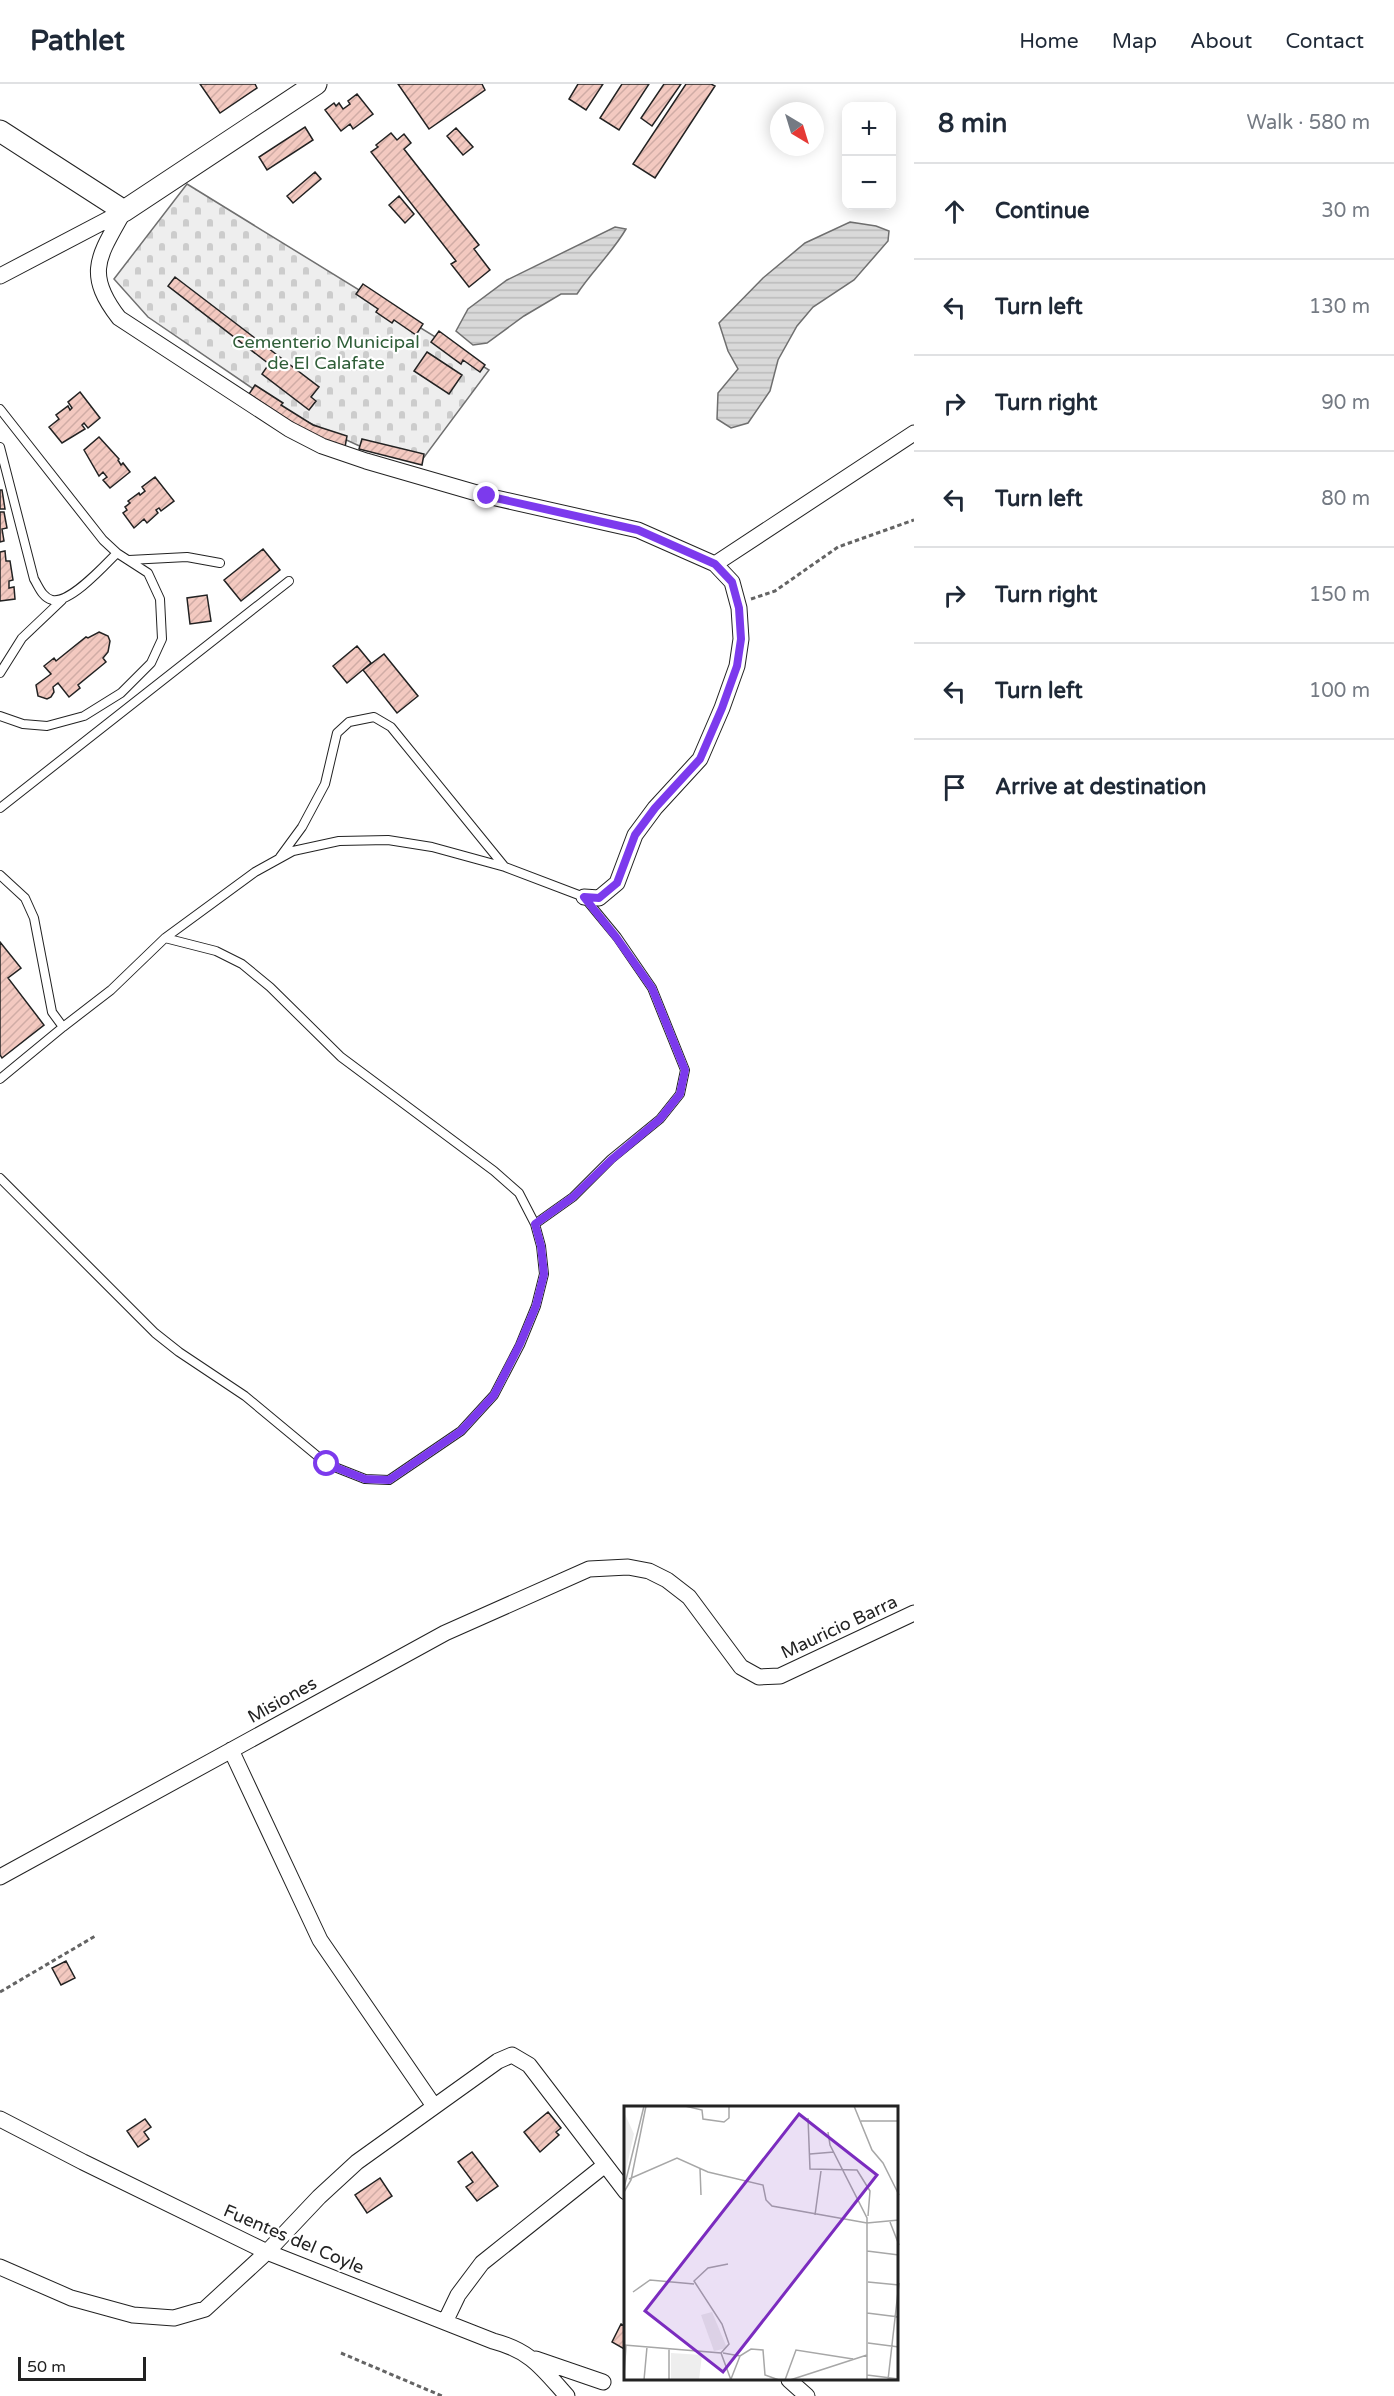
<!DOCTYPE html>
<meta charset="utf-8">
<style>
:root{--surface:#fff;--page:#f2f2f3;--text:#1f2937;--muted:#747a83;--line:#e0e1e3}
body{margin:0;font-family:"Varela Round",sans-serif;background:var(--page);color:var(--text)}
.controls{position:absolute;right:18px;top:18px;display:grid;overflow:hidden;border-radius:12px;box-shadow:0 3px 15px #0003}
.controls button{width:54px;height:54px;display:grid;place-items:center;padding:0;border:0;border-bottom:2px solid var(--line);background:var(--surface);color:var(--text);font:30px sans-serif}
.compass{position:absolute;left:770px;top:18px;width:54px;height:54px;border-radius:50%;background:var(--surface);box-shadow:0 3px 15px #0003;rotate:142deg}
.scale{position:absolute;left:18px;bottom:15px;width:128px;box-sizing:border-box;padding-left:6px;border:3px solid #222;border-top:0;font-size:16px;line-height:21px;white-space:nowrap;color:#222;-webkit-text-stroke:4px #fff;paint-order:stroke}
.stop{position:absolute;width:18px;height:18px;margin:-14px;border:4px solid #7c3aed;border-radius:50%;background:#fff}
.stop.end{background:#7c3aed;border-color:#fff;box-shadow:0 2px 6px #0008}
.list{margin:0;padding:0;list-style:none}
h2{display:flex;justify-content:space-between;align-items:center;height:78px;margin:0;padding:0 24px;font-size:26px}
h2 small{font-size:20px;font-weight:400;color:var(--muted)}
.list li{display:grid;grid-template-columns:39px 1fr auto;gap:18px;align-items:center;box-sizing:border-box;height:96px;padding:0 24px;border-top:2px solid var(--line)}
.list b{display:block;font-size:22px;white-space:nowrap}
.list em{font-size:20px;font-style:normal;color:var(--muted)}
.icon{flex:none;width:33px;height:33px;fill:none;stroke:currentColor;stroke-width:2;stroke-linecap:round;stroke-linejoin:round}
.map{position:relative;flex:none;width:914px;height:2312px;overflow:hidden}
header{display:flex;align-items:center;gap:36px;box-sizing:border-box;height:84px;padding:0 30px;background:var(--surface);border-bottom:2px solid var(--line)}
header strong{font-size:28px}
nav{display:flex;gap:33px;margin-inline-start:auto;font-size:21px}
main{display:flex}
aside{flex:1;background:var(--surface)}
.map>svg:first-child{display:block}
.cemetery{fill:url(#cemetery-stones);stroke:#6f6f6f;stroke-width:1.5}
.water{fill:url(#water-rules);stroke:#6f6f6f;stroke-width:1.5}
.building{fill:url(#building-hatch);stroke:#222;stroke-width:1.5}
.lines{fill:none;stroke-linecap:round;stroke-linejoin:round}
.lane-casing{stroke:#222;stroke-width:10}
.street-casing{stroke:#222;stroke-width:17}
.secondary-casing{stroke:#222;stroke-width:23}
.path{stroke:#646464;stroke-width:3;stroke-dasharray:4.5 3;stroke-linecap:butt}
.lane{stroke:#fff;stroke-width:8}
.street{stroke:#fff;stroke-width:15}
.secondary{stroke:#fff;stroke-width:21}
.route{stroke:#7c3aed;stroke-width:8}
.labels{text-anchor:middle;stroke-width:4.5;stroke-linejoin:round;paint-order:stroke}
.park-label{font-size:18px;fill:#2f5e38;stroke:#fff}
.street-label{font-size:18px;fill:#222;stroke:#fff}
.inset-road{fill:none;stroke:#a7a7a7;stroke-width:1.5}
.view{fill:#7b2cbf;fill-opacity:0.15;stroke:#7b2cbf;stroke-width:3}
.inset-edge{fill:none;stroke:#222;stroke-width:3}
</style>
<header>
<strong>Pathlet</strong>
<nav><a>Home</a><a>Map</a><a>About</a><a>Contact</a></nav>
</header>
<main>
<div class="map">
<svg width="914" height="2312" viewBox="0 0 914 2312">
<defs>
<pattern id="cemetery-stones" width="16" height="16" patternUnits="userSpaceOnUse" patternTransform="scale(1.5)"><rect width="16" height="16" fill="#eee"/><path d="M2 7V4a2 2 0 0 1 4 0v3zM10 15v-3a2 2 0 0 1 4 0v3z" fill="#ccc"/></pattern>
<pattern id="water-rules" width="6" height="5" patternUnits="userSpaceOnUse" patternTransform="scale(1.5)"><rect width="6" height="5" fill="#d9d9d9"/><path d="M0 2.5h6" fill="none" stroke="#bababa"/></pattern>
<pattern id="building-hatch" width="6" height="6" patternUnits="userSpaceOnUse" patternTransform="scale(1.5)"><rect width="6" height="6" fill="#f3c9c0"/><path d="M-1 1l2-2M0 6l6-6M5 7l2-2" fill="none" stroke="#d0aca5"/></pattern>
</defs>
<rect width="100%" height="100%" fill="#fff"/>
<path class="cemetery" d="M187 100 489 286 422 376 366 365 290 330 148 233 114 195Z"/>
<path class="water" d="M850 138 876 142 889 147 888 157 854 196 813 223 797 242 778 276 770 307 748 339 731 344 717 335 718 309 738 285 728 267 719 239 763 194 805 159Z
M615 143 626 145C612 169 592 187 577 210H561L524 232 487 259 473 261 456 247 468 225 507 196Z"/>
<path class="building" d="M200 0H255L257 4 220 29Z
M398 0H482L485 6 429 45Z
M578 0H603L586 26 569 15Z
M622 0H649L619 46 600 34Z
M664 0H681L652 42 641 34Z
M686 0H711L715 2 655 94 633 80Z
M357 10 373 30 353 45 350 40 341 47 325 26 334 19 336 22 339 19 343 25 350 20 348 17Z
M305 43 313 56 267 86 259 73Z
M456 44 473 63 463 71 447 52Z
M391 49 397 56 404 50 411 59 404 65 479 161 474 165 490 186 469 203 451 180 456 177 371 68 378 63 376 61Z
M315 88 321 95 293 119 287 112Z
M399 112 414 130 405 139 389 121Z
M175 193 319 303 311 313 316 317 309 326 262 290 269 280 168 202Z
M363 200 423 240 416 251 394 236 392 239 376 228 378 225 356 210Z
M439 247 485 281 480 288 463 276 461 280 431 258Z
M427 268 462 291 449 310 414 287Z
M255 301 283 319 281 321 313 341 347 352 345 363 317 355 249 310Z
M80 308 100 334 88 344 84 339 82 341 85 345 62 359 49 343 59 335 56 331 68 322 70 326 72 324 68 318Z
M99 353 119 375 118 376 121 381 123 379 130 388 110 404 103 396 107 393 103 388 99 392 84 366Z
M362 355 424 370 422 381 359 365Z
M155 393 174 417 161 427 159 424 156 426 158 429 147 439 144 435 134 444 123 429 127 426 125 423 130 419 128 417 139 409 140 411 145 407 142 403Z
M0 406H2L5 425H0Z
M0 428H4L7 444 2 445 4 457 0 458Z
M263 465 280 486 241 517 224 496Z
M5 467 6 477H10L13 496 9 497V504L14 503 15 515 0 517V468Z
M207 511 211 537 190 540 187 514Z
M99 548 108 552 110 557 108 568 103 574 106 578 78 601 80 604 69 613 58 599 53 603 54 608 51 613 47 615 38 612 36 601 51 590 44 582 54 574 56 577 86 553 88 554Z
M357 562 371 579 347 599 333 582Z
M384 570 418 612 397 629 363 586Z
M0 858 21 884 8 894 44 941 2 974 0 971Z
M66 1877 75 1894 61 1901 52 1884Z
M548 2028 561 2044 556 2048 559 2051 540 2068 524 2048Z
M145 2035 151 2043 144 2048 149 2055 138 2063 127 2047Z
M472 2068 498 2102 477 2117 466 2103 473 2098 458 2078Z
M380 2094 392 2112 367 2129 355 2111Z
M621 2240 626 2243V2266L612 2258Z"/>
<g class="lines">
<defs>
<path id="lane" d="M0 325 103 456 117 469C105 481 70 520 52 516 42 513 39 503 34 495L0 363
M129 476 187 473 220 479
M0 589 22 554 62 516
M0 632 23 640 47 642 84 632 121 609 151 579 162 555 160 515 148 489 117 469
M0 724 289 497
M280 773 302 743 325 700 337 649 349 638 374 633 391 643 504 782
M0 791 25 814 34 834 52 928 63 943 111 906 165 854 255 788 293 767 339 757 388 756 432 763 505 783 584 813 617 853 652 904 685 986 680 1010 660 1035 611 1075 573 1113 535 1140
M0 995 63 943
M0 1094 155 1249 179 1268 245 1312 327 1380 365 1395 389 1396 461 1347 494 1311 520 1261 536 1222 544 1190 541 1162 535 1140 519 1109 494 1087 341 973 270 903 242 880 216 867 165 854"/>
<path id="street" d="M124 127C99 172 84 189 119 234L289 345 322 362 366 377 487 412 638 446 715 480 732 498 739 524 741 555 737 582 722 624 700 675 655 724 635 751 617 799 599 814 584 813
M0 192 124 127
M715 480 914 349
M231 1666 320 1856 434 2022
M0 1793 445 1549 589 1485 628 1483 649 1487 667 1496 689 1513 741 1583 759 1593 780 1592 914 1529
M0 2035 83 2078 267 2168 493 2257C531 2267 542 2284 567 2312
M0 2183 71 2214 133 2231 174 2234 205 2225 267 2168 319 2113 357 2078 498 1977 512 1971 529 1981 626 2108
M445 2238 458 2211 482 2179 605 2081
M536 2275 603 2298
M789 2296 807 2312"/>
<path id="secondary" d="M0 47 124 127 316 0"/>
</defs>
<use href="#lane" class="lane-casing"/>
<use href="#street" class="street-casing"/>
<use href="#secondary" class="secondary-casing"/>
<path class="path" d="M751 515 775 507 838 463 914 436
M0 1908 97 1851
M341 2269 442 2312"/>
<use href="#lane" class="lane"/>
<use href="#street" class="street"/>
<use href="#secondary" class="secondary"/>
</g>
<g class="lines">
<path class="route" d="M327 1380 365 1395 389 1396 461 1347 494 1311 520 1260 536 1222 544 1190 541 1162 535 1140 573 1113 611 1076 660 1035 680 1010 685 986 652 904 616 853 584 813 599 814 617 799 635 751 655 724 700 675 722 624 737 582 741 555 739 524 732 498 715 480 638 446 487 412"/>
</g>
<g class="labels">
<g class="park-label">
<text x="326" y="264">Cementerio Municipal<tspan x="326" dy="21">de El Calafate</tspan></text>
</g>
<g class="street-label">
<text transform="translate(839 1543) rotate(-25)" y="6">Mauricio Barra</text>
<text transform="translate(282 1616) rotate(-29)" y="6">Misiones</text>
<text transform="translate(294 2155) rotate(23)" y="6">Fuentes del Coyle</text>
</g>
</g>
<g transform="translate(624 2022)">
<rect width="274" height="274" fill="#fff"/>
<path d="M88 206 103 242 90 245 77 209Z" fill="#eee"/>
<path d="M0 6 10 28 0 73Z" fill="#eee"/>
<path d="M47 247 78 249 75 274H47Z" fill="#eee"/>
<path class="inset-road" d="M61 0 78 4 79 13 100 16 105 12V0M230 0 248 44 259 57 275 89M184 12 186 63 233 64 246 85 244 110M237 15H275M204 26 206 39 243 112V274M186 48 210 46M76 63 77 89M5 73 53 52 84 66 139 79 142 94 148 100 243 117 275 114M0 82 20 0M0 86 7 74 22 0M191 109 197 65M266 116 275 139M243 145 275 149M244 176 275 179M9 186 26 174 70 178M243 207 275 211M244 237 275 241M0 239 97 247 107 274M45 243V274M97 247 105 238 98 218 70 175 84 162 104 158M99 247 116 250 127 243 139 244 141 269 155 274M243 269 275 273M0 270 2 239M107 273 116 250M20 274 23 241M161 274 172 244 229 253M166 274 243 249M264 274 275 177"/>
<path class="view" d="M175 8 253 69 99 266 21 205Z"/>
<rect width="274" height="274" class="inset-edge"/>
</g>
</svg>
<div class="controls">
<button>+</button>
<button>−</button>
</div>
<svg class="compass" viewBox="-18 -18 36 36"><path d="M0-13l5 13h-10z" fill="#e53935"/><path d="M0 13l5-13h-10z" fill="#747a83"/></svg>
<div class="scale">50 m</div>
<div class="stop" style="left:327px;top:1380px"></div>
<div class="stop end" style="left:487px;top:412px"></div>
</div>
<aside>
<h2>8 min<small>Walk · 580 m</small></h2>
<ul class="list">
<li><svg class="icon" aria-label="ahead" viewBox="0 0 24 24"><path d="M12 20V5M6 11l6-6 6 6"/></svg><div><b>Continue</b></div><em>30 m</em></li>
<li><svg class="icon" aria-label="left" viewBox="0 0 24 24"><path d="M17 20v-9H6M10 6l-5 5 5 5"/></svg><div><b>Turn left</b></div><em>130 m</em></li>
<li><svg class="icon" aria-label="right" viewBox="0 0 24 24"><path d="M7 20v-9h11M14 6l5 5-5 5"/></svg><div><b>Turn right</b></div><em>90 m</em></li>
<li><svg class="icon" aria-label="left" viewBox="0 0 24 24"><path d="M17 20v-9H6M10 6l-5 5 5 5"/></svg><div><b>Turn left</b></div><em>80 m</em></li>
<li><svg class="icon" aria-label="right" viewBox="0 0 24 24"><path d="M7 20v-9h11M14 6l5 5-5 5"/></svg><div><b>Turn right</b></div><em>150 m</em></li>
<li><svg class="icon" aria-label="left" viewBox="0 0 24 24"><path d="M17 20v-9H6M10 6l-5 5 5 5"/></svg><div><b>Turn left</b></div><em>100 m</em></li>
<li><svg class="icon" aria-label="arrive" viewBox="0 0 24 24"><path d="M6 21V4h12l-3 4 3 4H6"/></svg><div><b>Arrive at destination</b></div></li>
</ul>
</aside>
</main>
